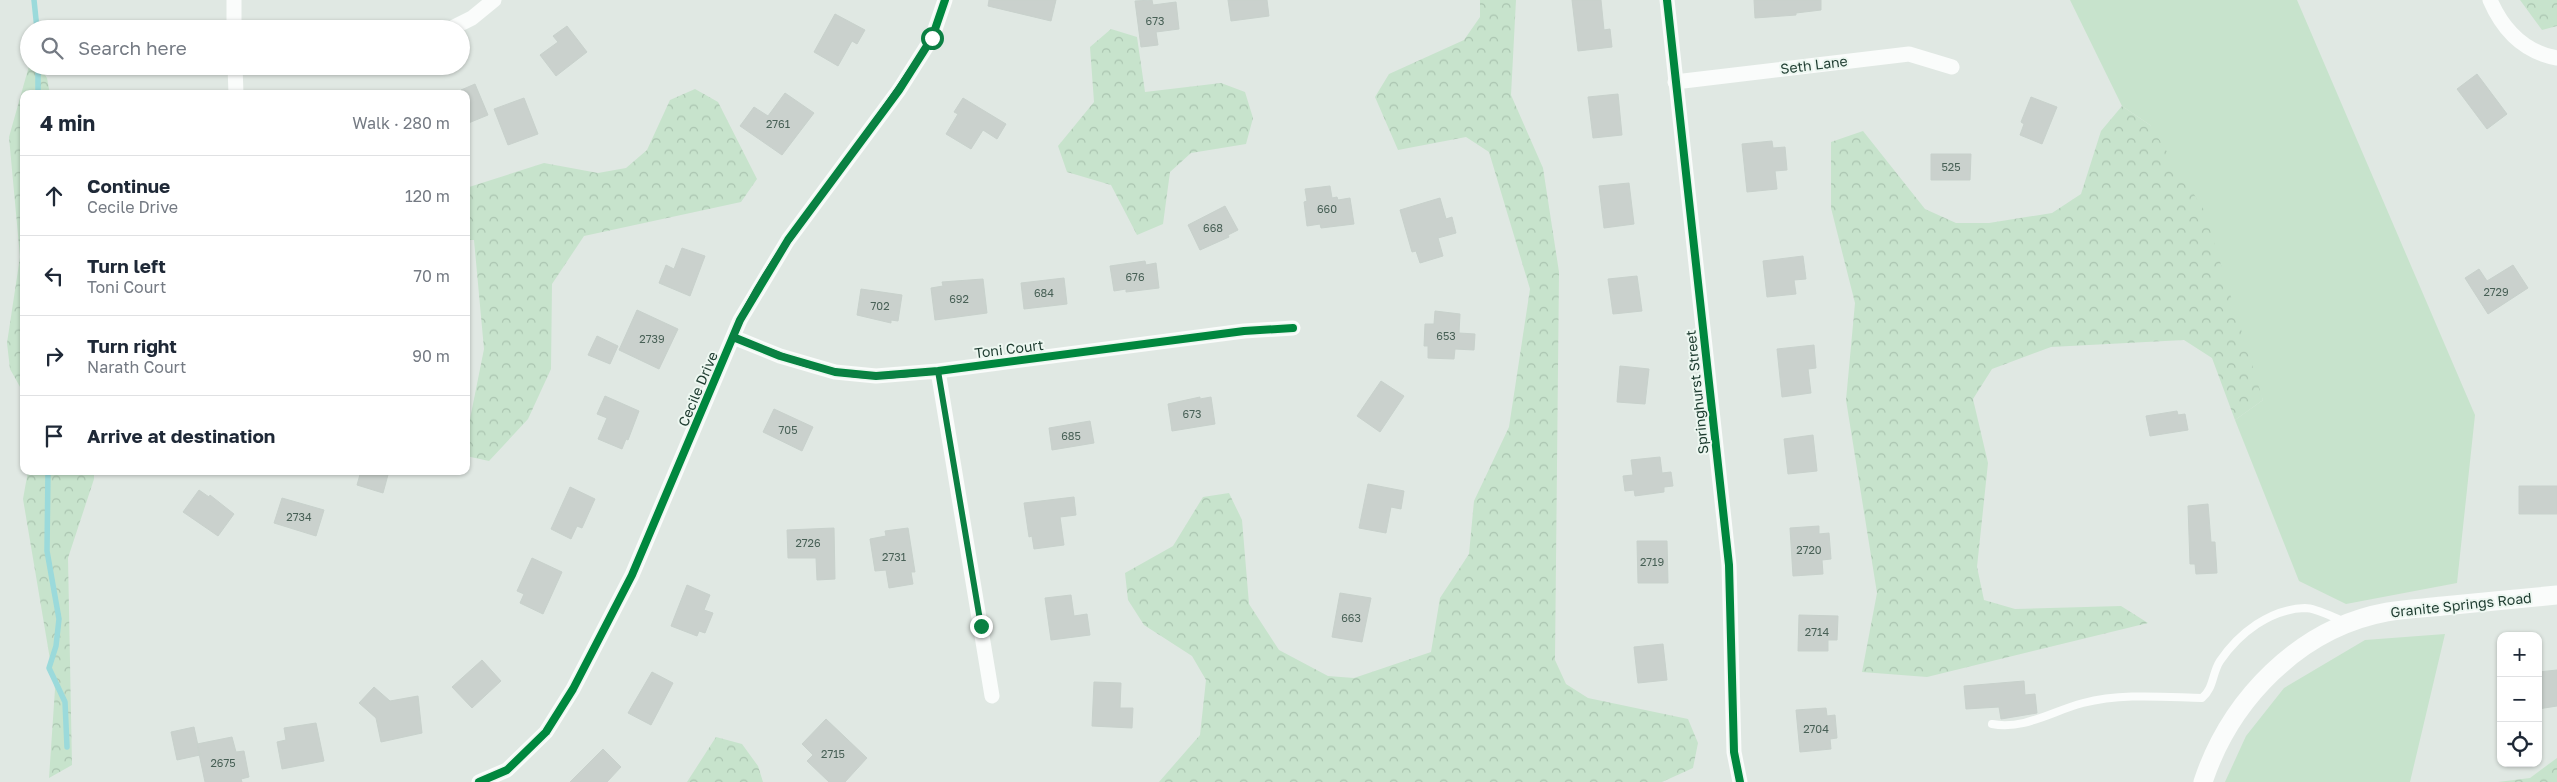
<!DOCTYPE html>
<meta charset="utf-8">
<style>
:root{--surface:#fff;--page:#f6f6f7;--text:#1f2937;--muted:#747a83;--line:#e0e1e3}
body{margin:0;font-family:"Golos Text",sans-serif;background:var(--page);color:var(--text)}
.controls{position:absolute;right:15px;bottom:15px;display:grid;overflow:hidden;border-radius:10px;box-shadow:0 1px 4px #0004}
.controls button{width:45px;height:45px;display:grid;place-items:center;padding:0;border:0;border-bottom:1px solid var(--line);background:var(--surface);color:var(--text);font:25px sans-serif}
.stop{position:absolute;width:15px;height:15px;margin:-11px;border:4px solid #0b8043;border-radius:50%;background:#fff}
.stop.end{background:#0b8043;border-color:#fff;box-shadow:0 1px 5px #0008}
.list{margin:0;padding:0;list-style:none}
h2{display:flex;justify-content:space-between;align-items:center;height:65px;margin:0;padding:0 20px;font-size:21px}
h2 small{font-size:16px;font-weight:400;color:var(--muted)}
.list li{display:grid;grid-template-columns:32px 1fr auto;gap:15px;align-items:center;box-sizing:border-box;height:80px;padding:0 20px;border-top:1px solid var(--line)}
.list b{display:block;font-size:19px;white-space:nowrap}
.list p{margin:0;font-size:16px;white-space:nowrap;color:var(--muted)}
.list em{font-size:16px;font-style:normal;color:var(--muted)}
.icon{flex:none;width:28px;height:28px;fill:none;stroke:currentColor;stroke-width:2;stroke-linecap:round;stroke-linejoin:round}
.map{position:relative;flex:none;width:2557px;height:782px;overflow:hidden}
.search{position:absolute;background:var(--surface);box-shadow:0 1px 4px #0004;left:20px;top:20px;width:450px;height:55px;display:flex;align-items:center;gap:12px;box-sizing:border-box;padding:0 18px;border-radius:28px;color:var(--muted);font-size:19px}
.panel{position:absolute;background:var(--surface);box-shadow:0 1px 4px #0004;left:20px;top:90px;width:450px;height:385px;border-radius:10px}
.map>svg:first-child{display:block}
.green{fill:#c7e3cc}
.forest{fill:url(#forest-crowns)}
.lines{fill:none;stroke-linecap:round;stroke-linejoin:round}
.stream{stroke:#9bdadb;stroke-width:5.5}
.building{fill:#cad1cd;stroke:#c8d1cc}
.service{stroke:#fafcfb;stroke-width:8}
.minor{stroke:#fafcfb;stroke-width:15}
.tertiary{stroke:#fafcfb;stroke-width:19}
.cycleway-casing{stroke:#edf7f1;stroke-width:11}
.cycleway{stroke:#00873e;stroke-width:8}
.route{stroke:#0b8043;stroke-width:6}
.labels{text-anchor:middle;stroke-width:4;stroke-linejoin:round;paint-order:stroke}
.number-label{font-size:11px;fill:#486056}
.street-label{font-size:14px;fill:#1d3b2f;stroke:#edf7f1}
</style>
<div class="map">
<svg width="2557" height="782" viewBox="0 0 2557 782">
<defs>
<pattern id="forest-crowns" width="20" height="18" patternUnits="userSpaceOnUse" patternTransform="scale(1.25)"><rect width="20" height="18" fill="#c7e3cc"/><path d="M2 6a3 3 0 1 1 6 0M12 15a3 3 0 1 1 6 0" fill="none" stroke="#aac4b0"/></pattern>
</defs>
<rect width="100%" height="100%" fill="#e0e8e3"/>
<path class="green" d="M2070 0H2297L2475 415 2457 583 2346 604 2299 581 2235 420 2263 400 2150 125 2122 106Z
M2445 634 2410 782H2225L2246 736 2284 688 2365 640Z"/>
<path class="forest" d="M1480 0H1516L1511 95 1543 168 1559 272 1555 660 1566 684 1588 698 1688 719 1698 743 1693 768 1662 782H1159L1200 735 1206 680 1192 656 1144 625 1128 600 1125 573 1173 546 1203 497 1229 493 1242 520 1249 604 1279 650 1328 676 1354 678 1431 652 1440 598 1469 554 1474 501 1509 427 1530 289 1489 152 1466 137 1398 150 1375 97 1389 74 1464 40 1480 17Z
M2520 0H2557V26L2542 30Z
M1111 29 1137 37 1145 92 1221 83 1245 92 1253 118 1246 144 1191 153 1170 172 1163 224 1137 235 1111 185 1067 172 1058 146 1094 102 1090 47Z
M29 66H39L47 78 50 94H24V394L10 369 7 343 20 257 9 137Z
M695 89 718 102 757 179 741 202 584 236 552 284 551 369 528 419 489 461 466 456V439L484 349 474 240H466V188L544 163 598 173 626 168 647 150 670 100Z
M2122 106 2150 125 2204 210 2263 400 2235 420 2212 358 2184 340 2051 347 1992 369 1973 399 1988 463 1977 567 1984 600 2015 609 2121 606 2148 623 1927 677 1862 672 1877 593 1846 400 1855 303 1831 208V142L1863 131 1925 209 1956 223H1989L2052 213 2081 194 2101 131Z
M28 471H94V479L68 558 72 765 49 778 55 689 23 499Z
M716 737 742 744 758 766 763 782H687Z
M2557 758V782H2498L2530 778Z"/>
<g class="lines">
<path class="stream" d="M34 0 37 29
M38 66V94
M48 471 47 551 59 619 56 646 49 668 65 702 67 747"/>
</g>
<path class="building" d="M989 0H1056L1051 21 988 6Z
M1152 0 1153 5 1176 2 1179 29 1156 32 1158 45 1141 47 1135 1Z
M1228 0H1267L1269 16 1231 21Z
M1572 0H1601L1604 30 1610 29 1612 47 1578 51Z
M1754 0H1821V10L1796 13V15L1755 18Z
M835 14 865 30 857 44 852 41 838 66 814 52Z
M567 26 587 52 556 76 540 55 558 42 553 36Z
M2477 74 2507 114 2487 129 2457 89Z
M475 84 488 115 466 124V94H462L461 90Z
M785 93 814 113 782 155 740 126 754 107 768 116Z
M1618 94 1622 135 1593 138 1588 97Z
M2031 97 2057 107 2042 144 2020 135 2024 124 2021 122Z
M524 98 538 134 508 145 494 109Z
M963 98 1006 124 997 139 983 130 971 149 946 134 958 114 954 112Z
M1772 141 1773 148 1785 147 1787 170 1775 171 1777 189 1747 192 1742 144Z
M1931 154H1971L1970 180H1931Z
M1629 183 1634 224 1604 228 1599 186Z
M1330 186 1332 198 1337 197 1338 200 1350 198 1354 224 1321 228 1320 224 1307 226 1304 202 1307 201 1305 189Z
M1440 198 1446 219 1452 217 1456 233 1438 238 1443 256 1420 263 1416 251 1412 252 1400 210Z
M1225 206 1238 230 1228 235 1229 237 1200 250 1188 225Z
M682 248 705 256 690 296 659 283 666 265 674 269Z
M1803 256 1806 279 1794 280 1796 294 1767 297 1763 261Z
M1145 261 1146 265 1156 263 1159 288 1126 292V289L1114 291 1110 266Z
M2513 265 2528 288 2488 314 2465 278 2479 269 2487 281Z
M1637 276 1642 311 1613 314 1608 279Z
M1064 278 1067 304 1024 309 1021 283Z
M983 279 987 313 935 320 931 288 943 286 942 282Z
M861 289 902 295 898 321 891 320V323L857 315Z
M637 310 678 329 659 369 619 350Z
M1435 311 1460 314 1459 333 1475 334 1474 350 1455 349 1454 359 1428 358V346H1424L1425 324H1434Z
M597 336 618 346 610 364 588 355Z
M1814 345 1816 368 1808 369 1811 393 1782 397 1777 349Z
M1620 366 1649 369 1645 404 1617 402Z
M1381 381 1404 396 1380 432 1357 416Z
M605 396 639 411 628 440 626 439 622 449 598 439 607 418 597 414Z
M1200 397V399L1211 397 1215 424 1172 431 1168 404Z
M774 409 813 427 802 451 763 432Z
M2177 411 2178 415 2185 414 2188 430 2150 436 2146 416Z
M1090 421 1094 443 1052 450 1049 428Z
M1813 435 1817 471 1788 474 1784 439Z
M1660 457 1662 473 1671 472 1673 486 1664 487V492L1635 496 1634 490 1625 491 1623 476 1633 475 1631 460Z
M361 471H389L383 493 357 485Z
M1368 484 1404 491 1401 509 1391 507 1386 533 1359 528Z
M2519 486H2557V514H2519Z
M570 487 595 499 582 528 577 526 571 539 551 529Z
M199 490 209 497 210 495 234 514 218 536 183 512Z
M1074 497 1076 515 1060 517 1064 545 1034 549 1032 536 1029 537 1024 503Z
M282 498 324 510 316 536 274 523Z
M2208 504 2211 542H2215L2217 573 2196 574 2195 564H2190L2188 506Z
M1819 526V534L1829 533 1831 559 1822 560 1823 574 1793 576 1790 528Z
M834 528 835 579 817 580 816 558H788L787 530Z
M908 528 915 572H911L913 584 889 588 886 570 875 571 870 539 886 536 885 531Z
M1637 541H1667L1668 583H1638Z
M532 558 562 572 543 614 520 603 524 594 517 591Z
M687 585 710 595 704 610 713 613 705 633 699 631 697 636 671 626Z
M1340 593 1371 598 1362 642 1332 637Z
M1071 595 1074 616 1087 614 1090 635 1051 640 1045 598Z
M1799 615 1838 616 1837 640H1828V651H1798Z
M1663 644 1667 680 1638 683 1634 647Z
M482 660 501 681 472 708 452 687Z
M2557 670V706L2538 709V672Z
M652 672 673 683 651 725 628 713Z
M2024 681 2025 695 2035 694 2037 713 2001 719 1999 707 1966 709 1964 686Z
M1094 682 1121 683 1120 708H1133L1132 728 1092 726Z
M374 687 390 701 418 696 422 733 381 742 376 718 359 703Z
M1826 708 1827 716 1835 715 1837 738 1830 739 1831 749 1800 752 1796 710Z
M826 719 867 758 845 782H829L807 761 813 755 802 744Z
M316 723 324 761 282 769 277 742 286 740 284 728Z
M194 727 200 755 177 760 171 732Z
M232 737 236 752 244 751 249 777 241 779 242 782H205L197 744Z
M603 749 621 767 607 782H570Z"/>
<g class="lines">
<path class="service" d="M1992 724C2025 730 2052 711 2083 703 2122 693 2163 697 2202 698 2214 688 2212 673 2220 661 2239 633 2270 609 2305 608 2317 608 2334 618 2345 622"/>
<path class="minor" d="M234 0V29
M1667 0 1729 565 1734 752 1740 782
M2490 0C2503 30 2524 52 2557 58
M450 29 472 18 494 0
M235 66 236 94
M1675 82 1909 54 1952 67
M733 337 780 356 835 372 876 376 938 371 1244 331 1293 328
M938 371 992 696
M479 782 507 770 546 732 573 689 632 575 740 320 788 240 899 90 932 38 945 0"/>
<path class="tertiary" d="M2203 782C2230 700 2299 628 2387 612 2405 609 2425 608 2443 606 2481 602 2519 599 2557 595"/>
<defs>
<path id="cycleway" d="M1667 0 1729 565 1734 752 1740 782
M733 337 780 356 835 372 876 376 938 371 1244 331 1293 328
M479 782 507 770 546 732 573 689 632 575 740 320 788 240 899 90 932 38 945 0"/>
</defs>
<use href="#cycleway" class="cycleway-casing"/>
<use href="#cycleway" class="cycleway"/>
</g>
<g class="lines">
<path class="route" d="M932 38C900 88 866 135 831 182 795 231 756 281 733 337 778 355 827 376 877 376 897 376 918 373 938 371L981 626"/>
</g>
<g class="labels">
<g class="number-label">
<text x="1155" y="25">673</text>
<text x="778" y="128">2761</text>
<text x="1951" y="171">525</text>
<text x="1327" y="213">660</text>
<text x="1213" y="232">668</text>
<text x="1135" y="281">676</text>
<text x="2496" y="296">2729</text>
<text x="1044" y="297">684</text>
<text x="959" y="303">692</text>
<text x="880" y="310">702</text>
<text x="1446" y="340">653</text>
<text x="652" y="343">2739</text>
<text x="1192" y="418">673</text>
<text x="788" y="434">705</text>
<text x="1071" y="440">685</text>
<text x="299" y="521">2734</text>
<text x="808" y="547">2726</text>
<text x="1809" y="554">2720</text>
<text x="894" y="561">2731</text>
<text x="1652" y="566">2719</text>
<text x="1351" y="622">663</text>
<text x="1817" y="636">2714</text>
<text x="1816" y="733">2704</text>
<text x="833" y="758">2715</text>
<text x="223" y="767">2675</text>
</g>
<g class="street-label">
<text transform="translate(1814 65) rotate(-7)" y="5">Seth Lane</text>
<text transform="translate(1009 349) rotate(-7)" y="5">Toni Court</text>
<text transform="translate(698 389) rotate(-67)" y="5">Cecile Drive</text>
<text transform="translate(1697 392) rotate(-96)" y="5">Springhurst Street</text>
<text transform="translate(2461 605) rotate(-6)" y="5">Granite Springs Road</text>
</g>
</g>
</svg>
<div class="controls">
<button>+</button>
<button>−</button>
<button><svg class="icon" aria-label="locate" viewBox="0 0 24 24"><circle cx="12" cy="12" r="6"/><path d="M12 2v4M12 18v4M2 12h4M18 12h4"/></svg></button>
</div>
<div class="stop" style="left:932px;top:38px"></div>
<div class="stop end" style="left:981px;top:626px"></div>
<div class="search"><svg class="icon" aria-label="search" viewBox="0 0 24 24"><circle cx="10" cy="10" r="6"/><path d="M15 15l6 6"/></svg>Search here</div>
<section class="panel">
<h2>4 min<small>Walk · 280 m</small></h2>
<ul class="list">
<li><svg class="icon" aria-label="ahead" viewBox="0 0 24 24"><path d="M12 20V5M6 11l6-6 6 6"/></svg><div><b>Continue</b><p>Cecile Drive</p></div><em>120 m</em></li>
<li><svg class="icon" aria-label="left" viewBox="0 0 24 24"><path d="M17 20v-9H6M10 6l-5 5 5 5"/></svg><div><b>Turn left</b><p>Toni Court</p></div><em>70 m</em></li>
<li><svg class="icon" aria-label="right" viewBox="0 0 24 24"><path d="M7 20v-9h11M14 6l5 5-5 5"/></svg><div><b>Turn right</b><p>Narath Court</p></div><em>90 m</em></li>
<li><svg class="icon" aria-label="arrive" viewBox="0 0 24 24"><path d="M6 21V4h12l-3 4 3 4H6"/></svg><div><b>Arrive at destination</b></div></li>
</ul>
</section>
</div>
